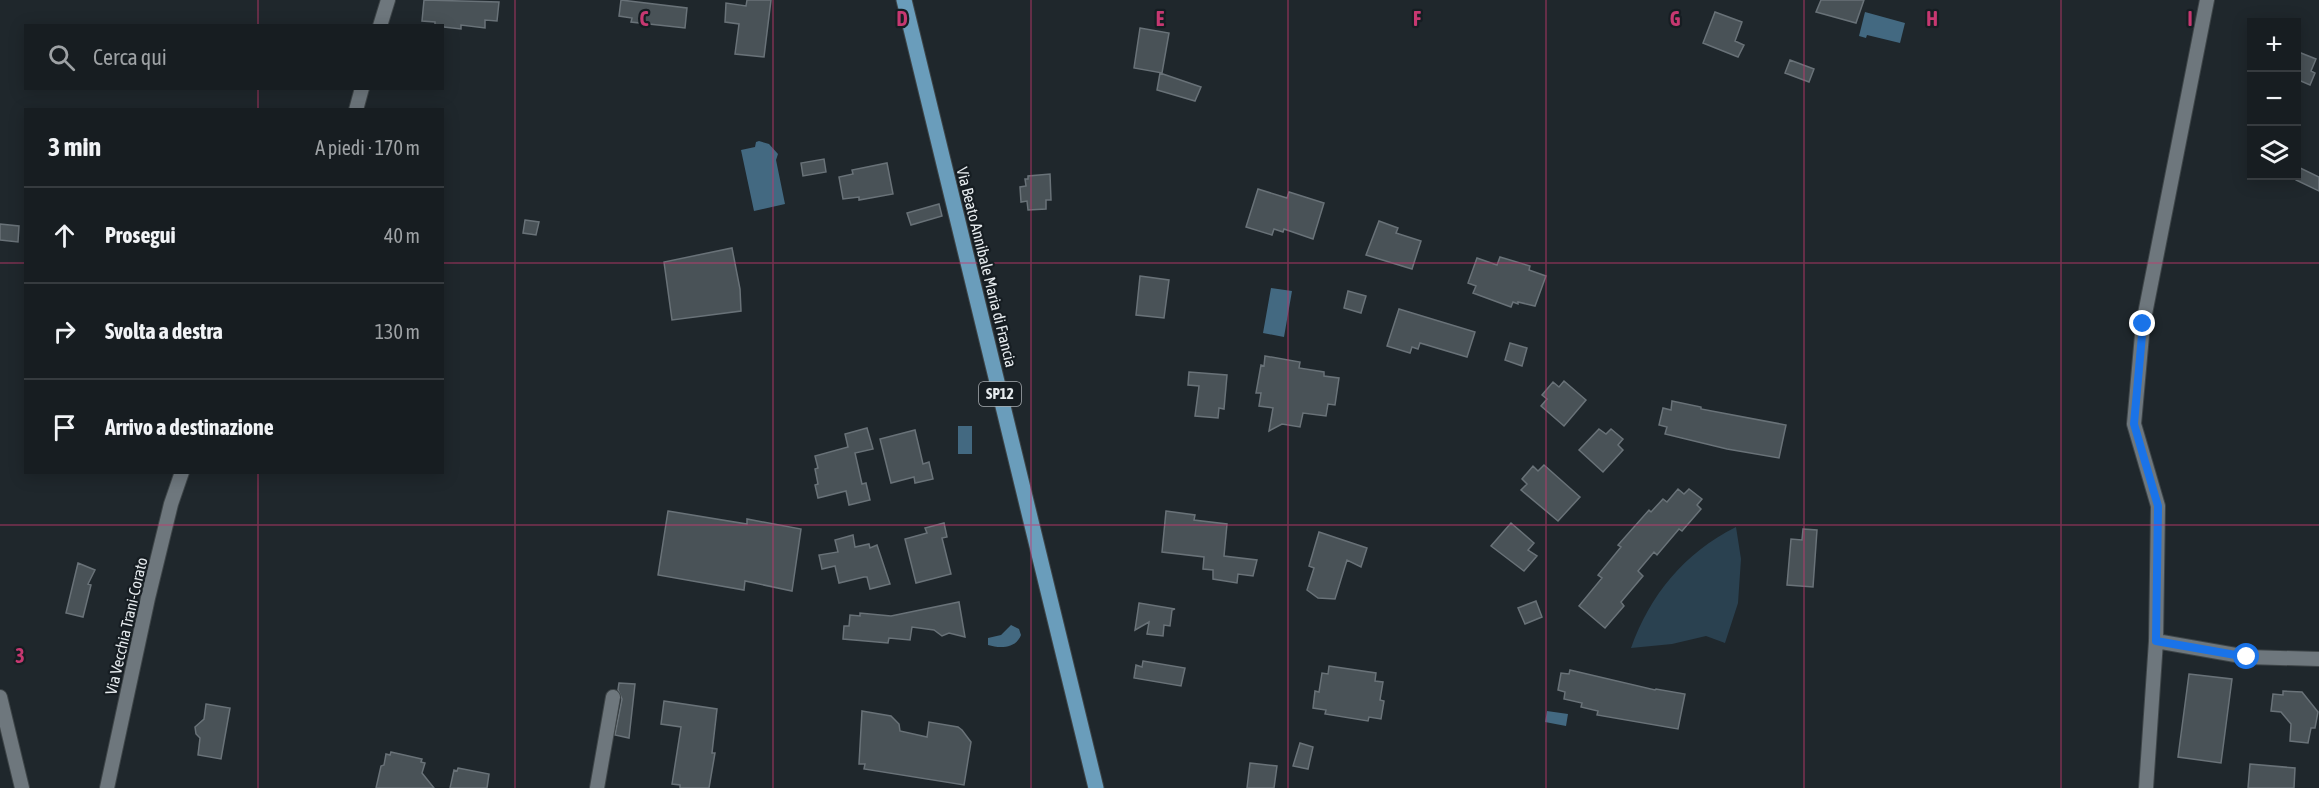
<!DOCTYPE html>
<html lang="it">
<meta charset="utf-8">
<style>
:root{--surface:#171d21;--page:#242a2e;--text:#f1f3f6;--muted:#9ea2a5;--line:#363b3f}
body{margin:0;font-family:"Asap Condensed",sans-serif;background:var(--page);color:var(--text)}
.controls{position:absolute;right:18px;top:18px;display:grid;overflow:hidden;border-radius:0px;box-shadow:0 3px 15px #0003}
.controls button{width:54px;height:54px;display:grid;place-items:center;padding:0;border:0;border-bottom:2px solid var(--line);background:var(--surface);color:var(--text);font:30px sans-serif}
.stop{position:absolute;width:18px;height:18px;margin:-14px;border:4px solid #1a73e8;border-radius:50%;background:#fff}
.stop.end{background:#1a73e8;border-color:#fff;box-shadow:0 2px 6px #0008}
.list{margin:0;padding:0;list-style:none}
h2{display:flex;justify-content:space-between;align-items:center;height:78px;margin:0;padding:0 24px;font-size:26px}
h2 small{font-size:20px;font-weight:400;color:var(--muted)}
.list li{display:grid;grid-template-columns:39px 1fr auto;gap:18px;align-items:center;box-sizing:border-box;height:96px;padding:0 24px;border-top:2px solid var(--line)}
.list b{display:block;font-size:22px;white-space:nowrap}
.list em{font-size:20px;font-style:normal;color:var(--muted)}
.icon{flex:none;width:33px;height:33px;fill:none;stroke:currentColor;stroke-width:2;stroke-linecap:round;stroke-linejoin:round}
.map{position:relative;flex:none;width:2319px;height:788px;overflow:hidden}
.search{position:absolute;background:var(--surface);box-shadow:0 3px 15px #0003;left:24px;top:24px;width:420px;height:66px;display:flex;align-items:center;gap:15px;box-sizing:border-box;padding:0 21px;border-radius:0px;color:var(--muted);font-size:22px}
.panel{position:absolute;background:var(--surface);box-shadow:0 3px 15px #0003;left:24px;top:108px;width:420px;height:366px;border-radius:0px}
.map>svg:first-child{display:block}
.green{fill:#2a4150}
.water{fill:#436981}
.building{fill:#495257;stroke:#697278;stroke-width:1.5}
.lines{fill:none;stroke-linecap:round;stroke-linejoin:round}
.street-casing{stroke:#3e4548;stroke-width:16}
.primary-casing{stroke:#3e4548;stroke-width:17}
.street{stroke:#6e777d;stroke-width:14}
.primary{stroke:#6a9dbb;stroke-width:15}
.route{stroke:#1a73e8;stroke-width:8}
.grid{fill:none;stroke:#c73871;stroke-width:1.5;stroke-opacity:0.55}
.labels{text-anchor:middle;stroke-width:4.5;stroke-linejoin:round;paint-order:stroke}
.shield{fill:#161d22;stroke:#a8adb1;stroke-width:1.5}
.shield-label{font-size:15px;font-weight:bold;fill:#e6ebee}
.street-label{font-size:16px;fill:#e6ebee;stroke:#161d22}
.grid-label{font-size:20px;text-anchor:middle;font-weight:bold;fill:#c73871;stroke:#161d22;stroke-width:4.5;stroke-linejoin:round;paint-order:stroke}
</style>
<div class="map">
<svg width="2319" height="788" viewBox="0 0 2319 788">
<rect width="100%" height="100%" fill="#1f272c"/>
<path class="green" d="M1736 527 1741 559 1738 603 1725 643 1706 636 1672 644 1631 648C1650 595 1684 553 1736 527Z"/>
<path class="water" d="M1865 12 1905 23 1900 43 1867 35 1866 38 1859 36Z
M759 141 769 144 778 154 776 160 785 204 754 211 741 150 755 147 756 142Z
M1271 288 1292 291 1284 337 1263 333Z
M958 426H972V454H958Z
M1011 625 1019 629 1021 635C1016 648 1001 649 988 645V638L1001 635Z
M1547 711 1568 714 1566 726 1545 722Z"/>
<path class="building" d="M424 0 499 2 497 21 485 20V28L461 25V29L435 26V22L422 21Z
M621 0 687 8 685 28 631 22 632 18 619 16Z
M747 0H771L764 57 735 54 739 24 725 22 726 3 746 6Z
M1821 0H1864L1856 23 1816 12Z
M1715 12 1742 22 1735 41 1744 45 1738 57 1703 43Z
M1140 28 1169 33 1162 73 1134 68Z
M2296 51 2316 59 2311 71 2315 73 2310 85 2296 79Z
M1790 60 1814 69 1809 82 1785 73Z
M1160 73 1201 87 1195 101 1157 90Z
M824 159 826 172 803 176 801 163Z
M887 163 893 194 859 200V197L843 199 839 177 853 174 852 170Z
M2296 166 2319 177V191L2296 180Z
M1050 174 1051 200H1046V209L1028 210 1027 201 1021 202 1020 187 1026 186 1025 179H1028V176Z
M1258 189 1287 198 1289 192 1324 203 1313 239 1284 229 1283 232 1274 229 1272 235 1246 227Z
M939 204 942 216 911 225 907 213Z
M525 220 539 222 536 235 523 233Z
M1379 221 1398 228 1396 233 1421 241 1412 269 1366 255Z
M0 224 19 226 18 242 0 240Z
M732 248 740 289 741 311 672 320 664 262Z
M1500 257 1530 266 1529 270 1546 276 1535 306 1518 302V304L1513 302 1511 307 1473 293 1476 286 1468 283 1477 258 1497 265Z
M1140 276 1169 280 1164 318 1136 315Z
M1348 291 1366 296 1361 313 1344 308Z
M1399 309 1475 332 1467 357 1420 343 1418 349 1412 347 1410 353 1387 346Z
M1510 343 1527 348 1522 366 1505 360Z
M1265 356 1300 362 1299 368 1324 372V376L1339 378 1335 405 1328 404 1326 416 1303 413 1300 427 1282 424 1269 431 1273 408 1259 406 1261 393H1256L1261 365 1264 366Z
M1189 372 1227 375 1224 409 1219 408 1218 418 1195 416 1199 386 1188 385Z
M1564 381 1586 400 1564 426 1541 406 1547 399 1542 395 1553 382 1559 387Z
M1672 401 1701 407V409L1717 412 1786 425 1779 458 1727 449 1665 434 1667 427 1659 425 1663 408 1671 410Z
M867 428 873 449 855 453 862 484 866 483 870 500 849 505 846 491 818 498 815 485 818 484 815 469 818 468 815 456 848 447 845 434Z
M1599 429 1606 434 1611 429 1623 439 1618 445 1623 450 1603 472 1579 450Z
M915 430 923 464 929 462 933 479 915 483 914 477 891 483 880 439Z
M1544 465 1580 497 1558 521 1521 490 1527 484 1522 479 1533 466 1538 471Z
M1678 489 1684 494 1689 489 1702 499 1697 505 1701 509 1682 531 1679 529 1657 555 1654 552 1638 571 1643 576 1621 602 1624 606 1605 628 1579 606 1602 578 1598 575 1621 547 1618 545 1649 510 1651 512 1663 499 1667 502Z
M668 511 747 524V519L801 529 792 591 745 581 744 590 658 575Z
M1166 511 1195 515 1194 520 1227 524 1224 556 1257 560 1253 576 1238 574 1237 583 1213 579V570L1203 569 1204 557 1162 552Z
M944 523 947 537 942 538 951 574 916 583 905 539 927 533 925 528Z
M1511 523 1534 543 1528 550 1537 556 1524 571 1491 546Z
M1803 529 1817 530 1813 587 1787 585 1791 539 1802 540Z
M1319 532 1367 548 1361 567 1347 560 1335 599 1318 598 1307 590 1314 568 1309 566Z
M853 535 855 547 869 544 870 548 877 545 890 584 870 589 867 577H864L839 583 835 566 822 569 819 555 838 552 835 540Z
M78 563 95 570 88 584 91 585 83 617 66 613Z
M1536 601 1542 617 1525 624 1518 608Z
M959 602 965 637 949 633 942 636 934 630 912 627 910 640 889 638 888 643 843 639 844 626H849L850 615 860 616V613L891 616Z
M1139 603 1175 609 1172 610 1170 626 1164 625 1163 636 1147 634 1149 622 1135 630Z
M1143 661 1185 668 1181 686 1134 678 1136 665 1142 667Z
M1329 666 1376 673 1375 681 1383 682 1380 700 1384 701 1381 719 1369 717 1368 721 1325 714 1326 710 1313 708 1315 691 1319 692 1322 673 1328 674Z
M1570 670 1655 690 1656 689 1685 694 1678 729 1597 715 1598 711 1581 707 1582 703 1564 699 1565 692 1558 690 1561 673 1569 674Z
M2189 674 2232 679 2221 763 2178 757Z
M619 683 635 684 629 738 615 735 622 699 618 690Z
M2283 691 2302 692 2318 712 2315 728H2311L2308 743 2290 741 2291 724 2281 712 2271 711 2273 694 2283 695Z
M664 701 717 709 712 753H715L709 788H680V785L672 784 681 727 661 724Z
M206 704 230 708 221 759 198 755 200 738 196 734 195 727 204 719Z
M862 711 891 716 899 724 900 731 927 737 929 722 958 727 962 730 971 742 964 785 864 769 865 764H859Z
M1300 743 1313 747 1308 769 1293 766Z
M391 752 422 759 421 762 425 763 422 773 434 788H376L381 766 384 765 386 754 390 755Z
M1250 763 1277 766 1274 788H1247Z
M2250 764 2295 768 2294 788H2248Z
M458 768 489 774 487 788H450L454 770 457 771Z"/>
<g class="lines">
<defs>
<path id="street" d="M380 26 388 0
M356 110 362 88
M2156 641 2247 657 2319 659
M0 697 22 788
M107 788 148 598 171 504 182 472
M597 788 613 697
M2146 788 2156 641 2158 506 2134 424 2143 324 2207 0"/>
<path id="primary" d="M904 0 1096 788"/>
</defs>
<use href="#street" class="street-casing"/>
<use href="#primary" class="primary-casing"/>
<use href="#street" class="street"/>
<use href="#primary" class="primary"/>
</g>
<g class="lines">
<path class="route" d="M2143 324 2134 424 2158 506 2156 641 2247 657"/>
</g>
<path class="grid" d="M258 0V26M515 0V788M773 0V788M1031 0V788M1288 0V788M1546 0V788M1804 0V788M2061 0V788M258 88V110M0 263H26M442 263H2319M258 472V788M0 525H2319"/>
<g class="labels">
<rect class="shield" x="979" y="382" width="42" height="24" rx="4.5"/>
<g class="shield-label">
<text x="1000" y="399">SP12</text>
</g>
<g class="street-label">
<text transform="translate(987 267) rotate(76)" y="6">Via Beato Annibale Maria di Francia</text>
<text transform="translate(126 626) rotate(-77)" y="6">Via Vecchia Trani-Corato</text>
</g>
</g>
<g class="grid-label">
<text x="644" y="26">C</text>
<text x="902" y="26">D</text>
<text x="1160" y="26">E</text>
<text x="1417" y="26">F</text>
<text x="1675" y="26">G</text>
<text x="1932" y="26">H</text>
<text x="2190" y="26">I</text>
<text x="20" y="663">3</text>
</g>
</svg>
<div class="controls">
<button>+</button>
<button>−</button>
<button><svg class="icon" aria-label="layers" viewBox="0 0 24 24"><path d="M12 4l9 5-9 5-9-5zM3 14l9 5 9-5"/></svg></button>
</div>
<div class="stop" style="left:2247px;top:657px"></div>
<div class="stop end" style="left:2143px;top:324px"></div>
<div class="search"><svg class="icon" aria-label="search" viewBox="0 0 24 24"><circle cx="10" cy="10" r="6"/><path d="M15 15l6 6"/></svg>Cerca qui</div>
<section class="panel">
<h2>3 min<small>A piedi · 170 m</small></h2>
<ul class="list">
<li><svg class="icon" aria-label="ahead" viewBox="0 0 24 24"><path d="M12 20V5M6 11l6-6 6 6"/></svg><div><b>Prosegui</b></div><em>40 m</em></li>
<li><svg class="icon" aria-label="right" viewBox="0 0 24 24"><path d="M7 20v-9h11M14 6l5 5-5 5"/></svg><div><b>Svolta a destra</b></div><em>130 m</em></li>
<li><svg class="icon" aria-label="arrive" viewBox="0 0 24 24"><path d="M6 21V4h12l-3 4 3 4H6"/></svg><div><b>Arrivo a destinazione</b></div></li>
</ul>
</section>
</div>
